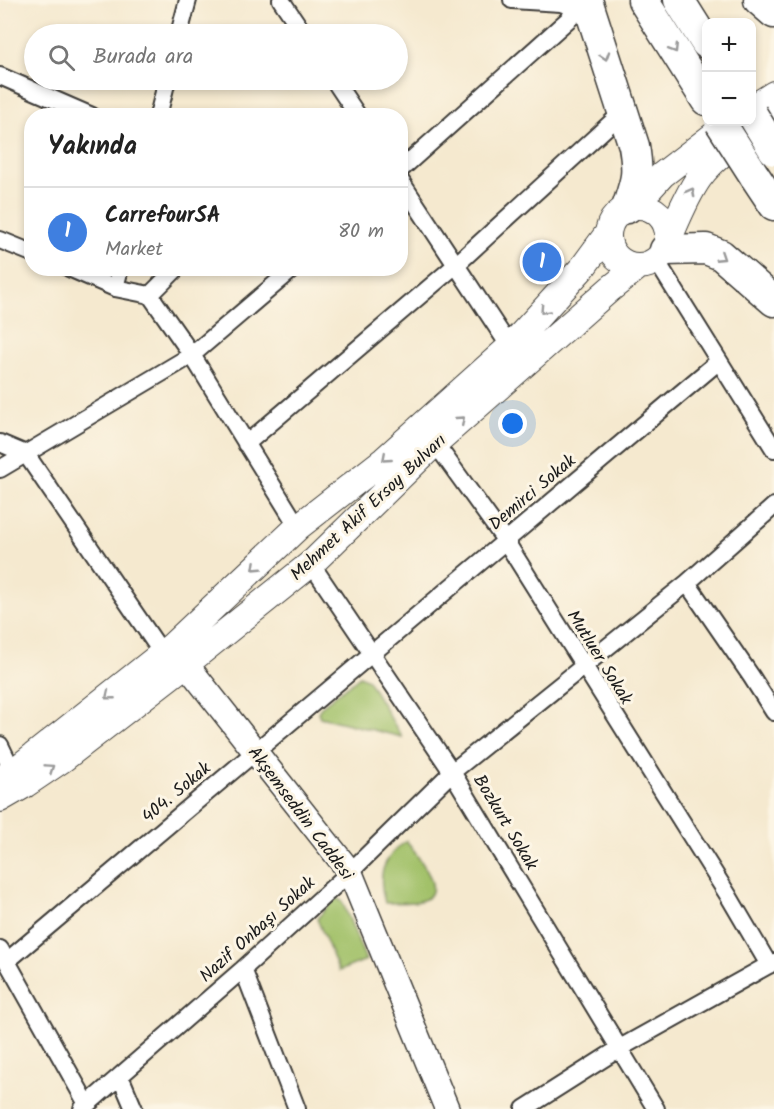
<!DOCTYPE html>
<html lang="tr">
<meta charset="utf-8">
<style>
:root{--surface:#fff;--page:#f6f6f6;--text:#222;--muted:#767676;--line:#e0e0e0;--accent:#7c3aed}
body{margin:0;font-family:Kalam,sans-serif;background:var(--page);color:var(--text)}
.controls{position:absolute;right:18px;top:18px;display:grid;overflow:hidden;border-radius:12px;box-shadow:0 3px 9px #0003}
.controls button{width:54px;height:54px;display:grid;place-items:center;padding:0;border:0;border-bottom:2px solid var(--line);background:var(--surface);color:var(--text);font:30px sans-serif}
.you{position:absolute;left:513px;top:424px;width:21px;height:21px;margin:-15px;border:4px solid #fff;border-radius:50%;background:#1a73e8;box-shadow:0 0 0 9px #1a73e833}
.badge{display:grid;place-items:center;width:39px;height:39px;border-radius:50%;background:var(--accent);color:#fff;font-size:20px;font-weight:700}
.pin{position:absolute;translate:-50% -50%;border:3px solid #fff;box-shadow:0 2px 6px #0006}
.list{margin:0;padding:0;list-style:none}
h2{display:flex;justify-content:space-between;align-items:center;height:78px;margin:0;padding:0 24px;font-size:26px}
h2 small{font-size:20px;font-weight:400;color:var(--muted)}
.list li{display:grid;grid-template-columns:39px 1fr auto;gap:18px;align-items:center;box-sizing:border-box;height:90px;padding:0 24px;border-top:2px solid var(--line)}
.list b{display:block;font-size:22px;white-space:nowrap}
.list p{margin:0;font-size:20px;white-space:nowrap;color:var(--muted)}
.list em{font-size:20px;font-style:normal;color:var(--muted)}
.icon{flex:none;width:33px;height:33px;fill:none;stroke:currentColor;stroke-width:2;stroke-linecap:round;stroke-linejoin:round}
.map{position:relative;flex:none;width:774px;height:1109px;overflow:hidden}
.search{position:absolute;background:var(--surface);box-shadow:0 3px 9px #0003;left:24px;top:24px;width:384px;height:66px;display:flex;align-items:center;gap:15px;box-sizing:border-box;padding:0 21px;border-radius:33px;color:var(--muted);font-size:22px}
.panel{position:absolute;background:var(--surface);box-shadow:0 3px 9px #0003;left:24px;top:108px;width:384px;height:168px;border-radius:24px}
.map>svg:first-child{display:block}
.green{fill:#a2c169;stroke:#5f6e42;stroke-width:1.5}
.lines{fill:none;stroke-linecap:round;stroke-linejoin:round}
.street-casing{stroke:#3d3b37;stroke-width:20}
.secondary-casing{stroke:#3d3b37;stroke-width:27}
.primary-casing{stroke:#3d3b37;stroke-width:28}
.highway-casing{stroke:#3d3b37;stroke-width:33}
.street{stroke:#fff;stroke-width:16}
.secondary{stroke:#fff;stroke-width:24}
.primary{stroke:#fff;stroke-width:26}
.highway{stroke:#fff;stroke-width:30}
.highway-bridge-casing{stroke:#3d3b37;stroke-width:33;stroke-linecap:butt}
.highway-bridge{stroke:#fff;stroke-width:30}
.oneway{stroke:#999}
.labels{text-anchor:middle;stroke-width:6;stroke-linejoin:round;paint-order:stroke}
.street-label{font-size:18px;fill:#1c1c1c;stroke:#fcf5e5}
</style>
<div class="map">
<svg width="774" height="1109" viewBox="0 0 774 1109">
<rect width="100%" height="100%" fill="#fcf5e5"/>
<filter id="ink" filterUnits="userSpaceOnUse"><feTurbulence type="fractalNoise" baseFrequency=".0167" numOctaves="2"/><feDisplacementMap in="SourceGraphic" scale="12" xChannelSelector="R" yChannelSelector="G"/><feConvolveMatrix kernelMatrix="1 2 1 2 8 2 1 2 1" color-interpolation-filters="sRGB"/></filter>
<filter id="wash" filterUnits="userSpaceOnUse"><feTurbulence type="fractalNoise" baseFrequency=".008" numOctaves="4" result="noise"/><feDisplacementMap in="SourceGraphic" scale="24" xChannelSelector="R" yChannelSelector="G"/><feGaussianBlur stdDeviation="1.35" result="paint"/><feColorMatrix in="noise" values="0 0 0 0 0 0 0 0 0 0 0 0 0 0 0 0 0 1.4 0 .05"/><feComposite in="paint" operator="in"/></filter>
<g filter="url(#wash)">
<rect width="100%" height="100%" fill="#f5e9cf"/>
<path class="green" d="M360 676 368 680 402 737 320 717 318 712 322 706Z
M406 841C414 852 449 891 423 900 412 904 397 902 385 903 377 874 382 859 406 841Z
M335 898 342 901 366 960 339 971 317 919Z"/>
</g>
<g filter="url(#ink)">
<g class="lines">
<defs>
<path id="street" d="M281 0 304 34
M512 0 561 3 580 9 588 7
M179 34 188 0
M0 76 92 116
M334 80 358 116
M158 116 167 80
M400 170 580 9
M400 180 510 347
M0 240 32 253
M656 260 774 449
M69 268 115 288 150 295 192 355 298 527
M115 288 120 268
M150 295 177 268
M0 443 26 454 162 653
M435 443 505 540 728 895 769 965
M246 444 457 264 623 112
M0 469 192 355 294 268
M313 562 316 571 452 772 656 1109
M687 583 751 676 774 712
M0 745 13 772
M0 949 87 1104
M7 961 719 361
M243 969 297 1109
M120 1076 134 1109
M82 1109 243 969 350 872 452 772 687 583 774 506
M524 1109 620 1048 774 962"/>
<path id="secondary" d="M186 664 350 872 447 1109"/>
<path id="primary" d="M752 108 774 94
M634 206 662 175 731 122
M608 236a30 30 0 1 1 60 0a30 30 0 1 1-60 0Z
M666 245C676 223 685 198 699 178 717 153 748 135 774 118
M0 779 13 772 172 646 298 527 384 460 510 347 583 267 608 233
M0 799 26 784 63 759 186 664 313 562 435 443 610 289 639 266"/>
<path id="highway" d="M587 0 634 146C639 176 636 180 627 208
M643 0 706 100
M679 0 706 43
M759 0 774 13
M754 175 774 205
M665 250 706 249 721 255 774 301"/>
</defs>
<use href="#street" class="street-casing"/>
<use href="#secondary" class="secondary-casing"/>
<use href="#primary" class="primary-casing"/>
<use href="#highway" class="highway-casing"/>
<use href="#street" class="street"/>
<use href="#secondary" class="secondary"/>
<use href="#primary" class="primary"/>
<use href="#highway" class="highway"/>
<defs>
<path id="highway-bridge" d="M752 114 774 150
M720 122 754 175"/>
</defs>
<use href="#highway-bridge" class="highway-bridge-casing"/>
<use href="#highway-bridge" class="highway-bridge"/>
</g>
<defs><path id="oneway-chevron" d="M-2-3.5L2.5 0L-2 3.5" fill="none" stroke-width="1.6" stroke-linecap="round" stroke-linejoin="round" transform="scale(1.5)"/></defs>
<g class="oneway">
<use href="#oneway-chevron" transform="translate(674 49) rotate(58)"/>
<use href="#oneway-chevron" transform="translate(605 56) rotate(72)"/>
<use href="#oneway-chevron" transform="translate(691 192) rotate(-62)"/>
<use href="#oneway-chevron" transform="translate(721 257) rotate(33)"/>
<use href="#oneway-chevron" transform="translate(544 310) rotate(133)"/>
<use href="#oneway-chevron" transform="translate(461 420) rotate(-41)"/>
<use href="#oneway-chevron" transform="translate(386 458) rotate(139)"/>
<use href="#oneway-chevron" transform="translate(256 567) rotate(137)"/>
<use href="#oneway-chevron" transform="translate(109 696) rotate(141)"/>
<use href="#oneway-chevron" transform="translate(50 768) rotate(-34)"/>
</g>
</g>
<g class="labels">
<g class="street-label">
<text transform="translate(532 492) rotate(-40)" y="6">Demirci Sokak</text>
<text transform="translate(368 507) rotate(-43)" y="6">Mehmet Akif Ersoy Bulvarı</text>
<text transform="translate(600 657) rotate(58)" y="6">Mutluer Sokak</text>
<text transform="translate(176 792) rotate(-40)" y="6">404. Sokak</text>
<text transform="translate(301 813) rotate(53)" y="6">Akşemseddin Caddesi</text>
<text transform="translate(506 822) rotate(59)" y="6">Bozkurt Sokak</text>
<text transform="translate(257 929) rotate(-42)" y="6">Nazif Onbaşı Sokak</text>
</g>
</g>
</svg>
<div class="controls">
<button>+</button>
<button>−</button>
</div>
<div class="you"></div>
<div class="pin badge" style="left:542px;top:262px;background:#3f7fe0">1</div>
<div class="search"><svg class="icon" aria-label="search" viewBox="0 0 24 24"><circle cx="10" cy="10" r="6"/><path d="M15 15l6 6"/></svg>Burada ara</div>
<section class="panel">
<h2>Yakında<small></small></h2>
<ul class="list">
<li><span class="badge" style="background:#3f7fe0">1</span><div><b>CarrefourSA</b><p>Market</p></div><em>80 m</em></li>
</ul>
</section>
</div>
